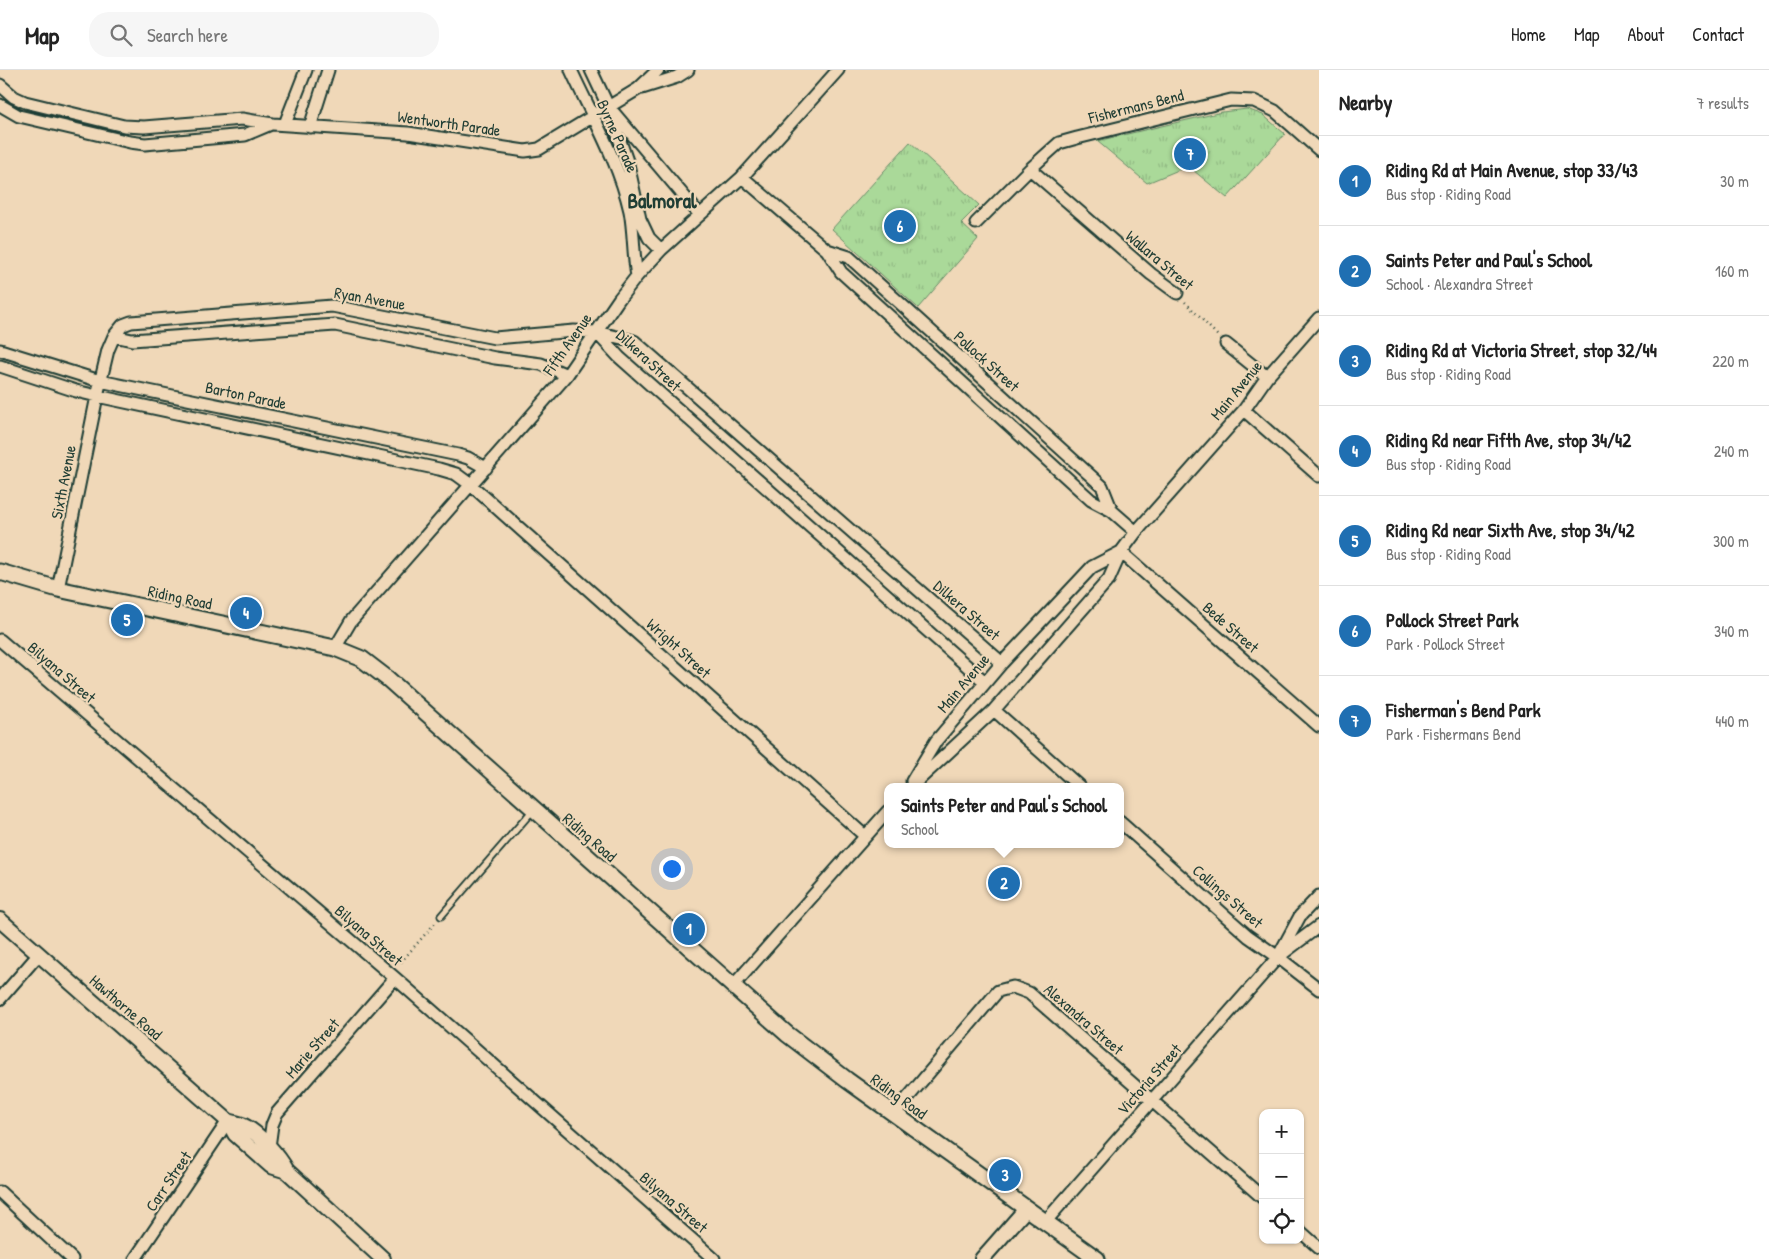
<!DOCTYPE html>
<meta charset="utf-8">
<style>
:root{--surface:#fff;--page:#f6f6f6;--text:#222;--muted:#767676;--line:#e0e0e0;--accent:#1f6fb2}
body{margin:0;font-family:"Patrick Hand",sans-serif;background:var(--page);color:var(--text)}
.controls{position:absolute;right:15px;bottom:15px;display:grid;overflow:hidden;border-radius:10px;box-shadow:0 1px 4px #0004}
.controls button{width:45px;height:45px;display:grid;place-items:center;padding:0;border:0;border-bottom:1px solid var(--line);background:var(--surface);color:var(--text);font:25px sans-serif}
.you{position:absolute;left:671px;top:798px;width:18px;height:18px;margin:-12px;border:4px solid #fff;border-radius:50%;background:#1a73e8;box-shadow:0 0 0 8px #1a73e833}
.badge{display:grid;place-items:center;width:32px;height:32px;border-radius:50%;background:var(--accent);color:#fff;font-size:16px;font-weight:700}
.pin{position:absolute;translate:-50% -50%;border:2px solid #fff;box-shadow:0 1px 5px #0006}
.popup{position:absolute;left:884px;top:713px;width:240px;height:65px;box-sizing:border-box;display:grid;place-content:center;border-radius:10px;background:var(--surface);filter:drop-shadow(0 1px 4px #0005);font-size:16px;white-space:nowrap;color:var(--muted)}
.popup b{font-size:19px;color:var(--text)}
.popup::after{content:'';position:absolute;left:50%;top:100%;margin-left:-10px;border:10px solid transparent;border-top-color:var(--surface)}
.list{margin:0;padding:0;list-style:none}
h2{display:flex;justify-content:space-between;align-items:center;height:65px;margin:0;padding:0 20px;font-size:21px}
h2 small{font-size:16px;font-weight:400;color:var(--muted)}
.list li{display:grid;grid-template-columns:32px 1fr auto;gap:15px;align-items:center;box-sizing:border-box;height:90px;padding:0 20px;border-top:1px solid var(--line)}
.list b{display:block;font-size:19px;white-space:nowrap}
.list p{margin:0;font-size:16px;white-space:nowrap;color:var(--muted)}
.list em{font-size:16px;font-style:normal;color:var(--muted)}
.icon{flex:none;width:28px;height:28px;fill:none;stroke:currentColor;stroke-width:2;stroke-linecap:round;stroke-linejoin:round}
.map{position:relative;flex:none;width:1319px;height:1189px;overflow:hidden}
header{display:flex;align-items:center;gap:30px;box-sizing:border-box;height:70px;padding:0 25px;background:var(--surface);border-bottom:1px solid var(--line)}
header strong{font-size:24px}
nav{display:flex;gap:28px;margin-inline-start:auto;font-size:18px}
.search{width:350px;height:45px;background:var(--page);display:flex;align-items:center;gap:12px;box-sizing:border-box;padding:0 18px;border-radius:20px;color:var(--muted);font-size:19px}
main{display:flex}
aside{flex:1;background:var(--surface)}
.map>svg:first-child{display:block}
.park{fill:url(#park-tufts);stroke:#648b66}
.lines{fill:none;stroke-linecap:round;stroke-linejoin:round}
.service-casing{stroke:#1f3d34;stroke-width:9}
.minor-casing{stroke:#1f3d34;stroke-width:15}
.tertiary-casing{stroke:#1f3d34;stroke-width:18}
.secondary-casing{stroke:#1f3d34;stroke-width:19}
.path{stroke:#1f3d34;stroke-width:2.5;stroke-dasharray:1 4;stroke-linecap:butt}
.service{stroke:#f0d8b8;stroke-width:5.5}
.minor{stroke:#f0d8b8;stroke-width:11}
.tertiary{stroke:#f0d8b8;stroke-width:14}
.secondary{stroke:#f0d8b8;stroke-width:15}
.labels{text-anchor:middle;stroke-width:4.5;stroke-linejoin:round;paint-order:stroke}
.street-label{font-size:16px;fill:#1f3d34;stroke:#f0d8b8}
.district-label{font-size:21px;font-weight:bold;fill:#1f3d34;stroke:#f0d8b8}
</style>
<header>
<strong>Map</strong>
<div class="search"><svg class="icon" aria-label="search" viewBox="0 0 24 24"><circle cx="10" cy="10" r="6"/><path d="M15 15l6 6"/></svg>Search here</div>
<nav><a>Home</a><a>Map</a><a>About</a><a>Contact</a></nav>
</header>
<main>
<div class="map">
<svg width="1319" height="1189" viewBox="0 0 1319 1189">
<defs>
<pattern id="park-tufts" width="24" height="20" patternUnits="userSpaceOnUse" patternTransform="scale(1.25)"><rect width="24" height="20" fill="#aad999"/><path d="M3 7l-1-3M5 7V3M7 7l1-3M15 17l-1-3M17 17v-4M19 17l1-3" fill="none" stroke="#92bb84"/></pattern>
</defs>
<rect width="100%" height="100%" fill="#f0d8b8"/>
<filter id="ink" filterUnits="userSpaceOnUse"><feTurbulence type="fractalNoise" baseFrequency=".02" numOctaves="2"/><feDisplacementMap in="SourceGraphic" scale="10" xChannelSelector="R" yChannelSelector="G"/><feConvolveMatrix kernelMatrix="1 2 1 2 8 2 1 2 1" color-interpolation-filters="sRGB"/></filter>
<g filter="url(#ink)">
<path class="park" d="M1247 39 1263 45 1285 64 1227 128 1188 96 1147 113 1097 71 1222 42Z
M910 72 979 135 961 153 978 169 918 238 832 159Z"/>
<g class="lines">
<defs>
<path id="service" d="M441 846 533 740"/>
<path id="minor" d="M571 0C592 46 619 92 630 141 634 162 633 185 637 206
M591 0 608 36 628 94 640 149 649 168 661 180
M0 15 14 27 25 32 124 56 144 57 242 49 273 54 408 63 525 81 539 79 638 19 658 0
M642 18 677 7 688 0
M0 35 19 46 130 72 145 74 245 65 271 54
M614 43 700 145
M285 54 306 0
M310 57 328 0
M1030 99 1151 204 1177 223
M742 107 827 180 841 202 1091 430 1112 441 1136 462
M976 153 1030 99 1059 73 1077 68 1231 30 1254 31 1275 41 1319 80
M827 180 849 187 1102 416 1112 441
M596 262 619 287 985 612
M114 266 132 270 335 255 495 288 541 294 567 305
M1226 274 1267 307
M0 280 100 311 458 385 468 388 486 398
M0 296 76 321 97 326 439 399 456 404 471 415 865 766
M1244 340 1319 406
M1121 482 1319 656
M58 519 97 326 108 280 114 266 123 255 131 252 332 236 495 268 574 261 596 262 634 271 1002 593
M0 570 395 908 714 1189
M335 578 351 551 567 305 619 229 637 206 661 180 742 107 838 0
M994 640 1080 717
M912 711 936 671 1002 593 1092 497 1121 482
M911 717 994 640 1109 509 1121 482 1136 462 1244 340 1267 307 1319 248
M1120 752 1248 866 1278 887 1319 919
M1280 883 1300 846 1319 826
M733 916 888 741
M0 929 39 884
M894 1044 998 921 1013 917 1029 923 1263 1128
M269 1077 272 1055 277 1043 395 908
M0 1122 72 1189
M1045 1152 1278 887 1319 856
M1300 1161 1319 1178
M135 1189 228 1051"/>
<path id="tertiary" d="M0 850 228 1051 235 1064 271 1096 287 1101
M228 1051C233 1053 239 1053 244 1056 259 1063 279 1086 287 1101L383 1189
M982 1189 1026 1139"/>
<path id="secondary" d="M0 502 58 519 335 578 362 589 388 609 787 964 847 1010 1097 1189"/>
</defs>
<use href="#service" class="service-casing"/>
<use href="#minor" class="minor-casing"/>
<use href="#tertiary" class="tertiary-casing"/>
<use href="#secondary" class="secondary-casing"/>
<path class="path" d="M1185 232 1218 266
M401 892 435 853"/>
<use href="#service" class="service"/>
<use href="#minor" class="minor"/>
<use href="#tertiary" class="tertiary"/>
<use href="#secondary" class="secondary"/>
</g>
</g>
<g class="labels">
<g class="street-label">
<text transform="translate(1136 36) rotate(-14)" y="6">Fishermans Bend</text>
<text transform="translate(449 53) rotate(8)" y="6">Wentworth Parade</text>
<text transform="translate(618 66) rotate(66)" y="6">Byrne Parade</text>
<text transform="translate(1160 190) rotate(40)" y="6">Wallara Street</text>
<text transform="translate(370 228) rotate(10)" y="6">Ryan Avenue</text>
<text transform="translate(567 274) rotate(-55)" y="6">Fifth Avenue</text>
<text transform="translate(649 290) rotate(43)" y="6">Dilkera Street</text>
<text transform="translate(987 291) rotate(42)" y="6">Pollock Street</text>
<text transform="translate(1236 320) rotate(-51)" y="6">Main Avenue</text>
<text transform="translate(246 325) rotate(12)" y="6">Barton Parade</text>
<text transform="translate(63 412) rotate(-79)" y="6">Sixth Avenue</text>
<text transform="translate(180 527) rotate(12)" y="6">Riding Road</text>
<text transform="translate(967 540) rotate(41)" y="6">Dilkera Street</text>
<text transform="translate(1231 557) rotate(41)" y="6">Bede Street</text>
<text transform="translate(679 578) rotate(42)" y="6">Wright Street</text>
<text transform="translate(62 602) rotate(41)" y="6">Bilyana Street</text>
<text transform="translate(963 613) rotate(-50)" y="6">Main Avenue</text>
<text transform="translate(590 767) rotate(41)" y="6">Riding Road</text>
<text transform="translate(1228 826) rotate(41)" y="6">Collings Street</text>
<text transform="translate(369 865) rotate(41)" y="6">Bilyana Street</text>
<text transform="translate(126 937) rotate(41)" y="6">Hawthorne Road</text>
<text transform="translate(1084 949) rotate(41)" y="6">Alexandra Street</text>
<text transform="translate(312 978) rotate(-49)" y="6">Marie Street</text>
<text transform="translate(1149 1009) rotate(-49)" y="6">Victoria Street</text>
<text transform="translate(899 1026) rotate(36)" y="6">Riding Road</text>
<text transform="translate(168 1111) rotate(-56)" y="6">Carr Street</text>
<text transform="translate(674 1132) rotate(41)" y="6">Bilyana Street</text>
</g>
<g class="district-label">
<text x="662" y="138">Balmoral</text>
</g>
</g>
</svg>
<div class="controls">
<button>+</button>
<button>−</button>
<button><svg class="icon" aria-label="locate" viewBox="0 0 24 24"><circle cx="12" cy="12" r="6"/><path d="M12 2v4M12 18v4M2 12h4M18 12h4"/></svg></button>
</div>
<div class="you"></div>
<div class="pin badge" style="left:689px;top:859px">1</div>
<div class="pin badge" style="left:1004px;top:813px">2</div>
<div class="popup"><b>Saints Peter and Paul's School</b>School</div>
<div class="pin badge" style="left:1005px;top:1105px">3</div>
<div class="pin badge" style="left:246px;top:543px">4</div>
<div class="pin badge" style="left:127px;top:550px">5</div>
<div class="pin badge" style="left:900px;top:156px">6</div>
<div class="pin badge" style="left:1190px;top:84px">7</div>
</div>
<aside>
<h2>Nearby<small>7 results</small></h2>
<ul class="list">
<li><span class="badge">1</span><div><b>Riding Rd at Main Avenue, stop 33/43</b><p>Bus stop · Riding Road</p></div><em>30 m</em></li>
<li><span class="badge">2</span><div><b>Saints Peter and Paul's School</b><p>School · Alexandra Street</p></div><em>160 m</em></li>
<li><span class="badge">3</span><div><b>Riding Rd at Victoria Street, stop 32/44</b><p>Bus stop · Riding Road</p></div><em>220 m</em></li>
<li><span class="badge">4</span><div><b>Riding Rd near Fifth Ave, stop 34/42</b><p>Bus stop · Riding Road</p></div><em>240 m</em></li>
<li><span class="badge">5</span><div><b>Riding Rd near Sixth Ave, stop 34/42</b><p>Bus stop · Riding Road</p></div><em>300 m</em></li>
<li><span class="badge">6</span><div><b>Pollock Street Park</b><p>Park · Pollock Street</p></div><em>340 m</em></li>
<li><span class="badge">7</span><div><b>Fisherman's Bend Park</b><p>Park · Fishermans Bend</p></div><em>440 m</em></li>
</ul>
</aside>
</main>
